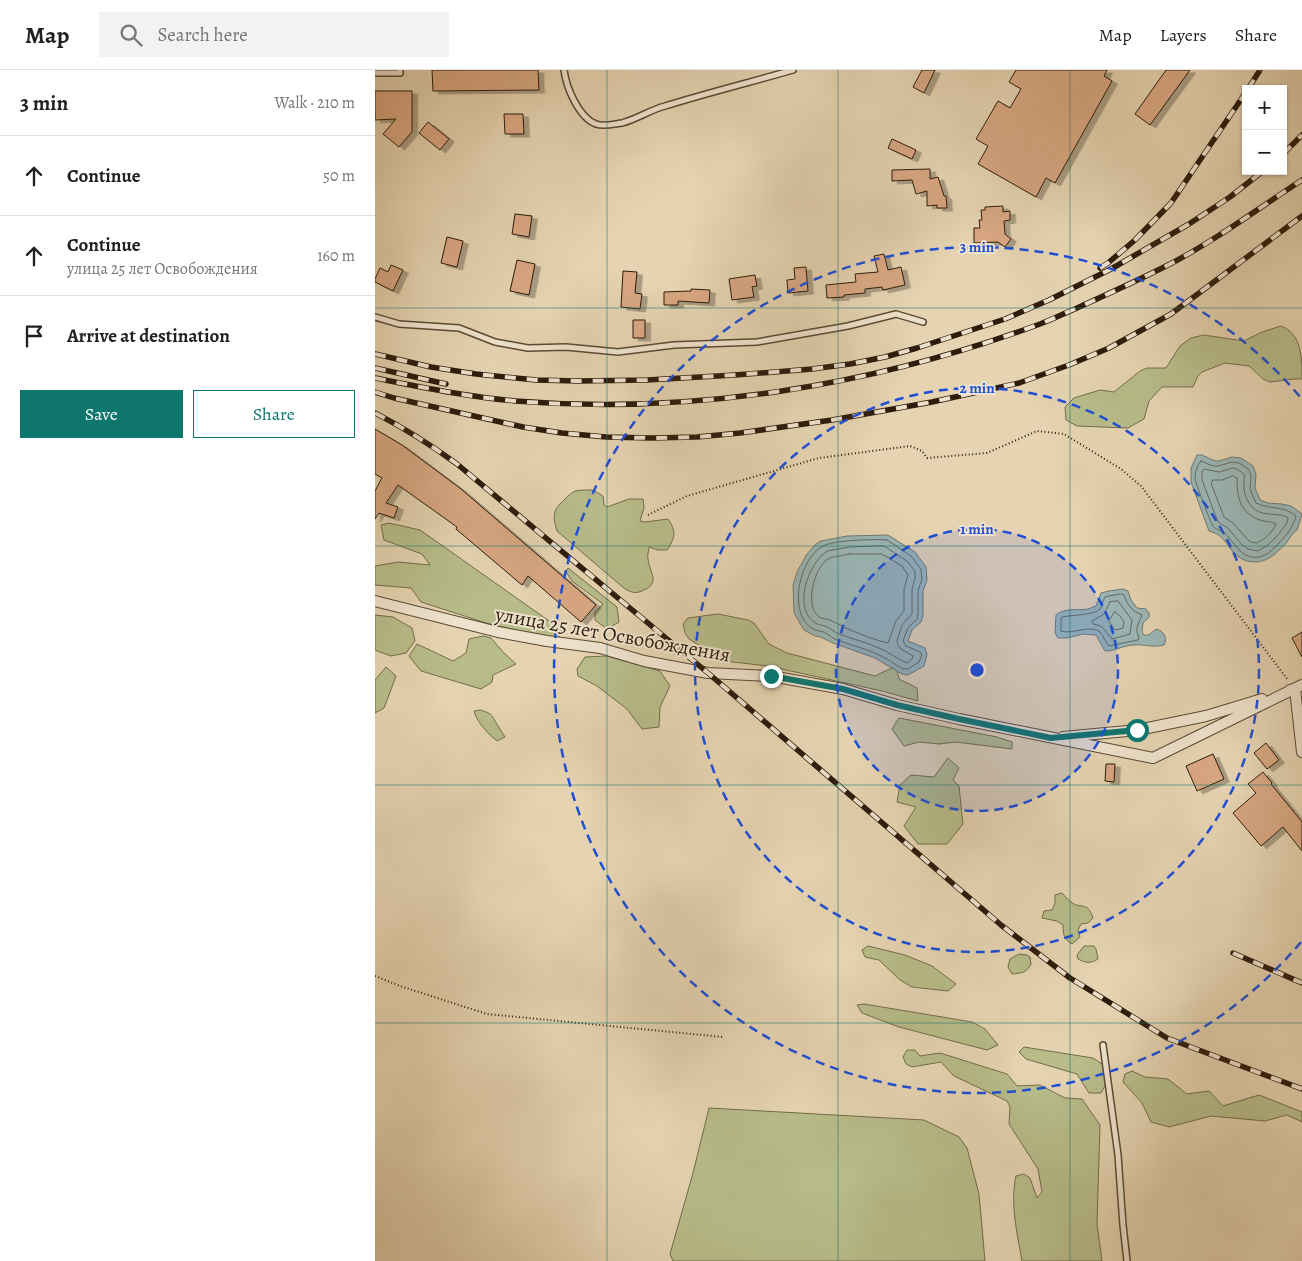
<!DOCTYPE html>
<meta charset="utf-8">
<style>
:root{--surface:#fff;--page:#f2f2f2;--text:#202124;--muted:#757577;--line:#e0e0e0;--accent:#0f766e}
body{margin:0;font-family:Alegreya,serif;background:var(--page);color:var(--text)}
.controls{position:absolute;right:15px;top:15px;display:grid;overflow:hidden;border-radius:0px;box-shadow:0 1px 4px #0004}
.controls button{width:45px;height:45px;display:grid;place-items:center;padding:0;border:0;border-bottom:1px solid var(--line);background:var(--surface);color:var(--text);font:25px sans-serif}
.stop{position:absolute;width:15px;height:15px;margin:-11px;border:4px solid #0f766e;border-radius:50%;background:#fff}
.stop.end{background:#0f766e;border-color:#fff;box-shadow:0 1px 5px #0008}
.list{margin:0;padding:0;list-style:none}
h2{display:flex;justify-content:space-between;align-items:center;height:65px;margin:0;padding:0 20px;font-size:21px}
h2 small{font-size:16px;font-weight:400;color:var(--muted)}
.list li{display:grid;grid-template-columns:32px 1fr auto;gap:15px;align-items:center;box-sizing:border-box;height:80px;padding:0 20px;border-top:1px solid var(--line)}
.list b{display:block;font-size:19px;white-space:nowrap}
.list p{margin:0;font-size:16px;white-space:nowrap;color:var(--muted)}
.list em{font-size:16px;font-style:normal;color:var(--muted)}
.actions{display:flex;gap:10px;padding:15px 20px}
.actions a{flex:1;padding:11px 0;border:1px solid var(--accent);border-radius:0px;text-align:center;font-size:18px;color:var(--accent)}
.actions .main{background:var(--accent);color:#fff}
.icon{flex:none;width:28px;height:28px;fill:none;stroke:currentColor;stroke-width:2;stroke-linecap:round;stroke-linejoin:round}
.map{position:relative;flex:none;width:927px;height:1191px;overflow:hidden}
header{display:flex;align-items:center;gap:30px;box-sizing:border-box;height:70px;padding:0 25px;background:var(--surface);border-bottom:1px solid var(--line)}
header strong{font-size:24px}
nav{display:flex;gap:28px;margin-inline-start:auto;font-size:18px}
.search{width:350px;height:45px;background:var(--page);display:flex;align-items:center;gap:12px;box-sizing:border-box;padding:0 18px;border-radius:0px;color:var(--muted);font-size:19px}
main{display:flex}
aside{flex:1;background:var(--surface)}
.map>svg:first-child{display:block}
.green{fill:#b7bc8a;stroke:#726c4a}
.water{fill:#9ab6b6;stroke:#6e7872}
.lines{fill:none;stroke-linecap:round;stroke-linejoin:round}
.shore{stroke:#646960;stroke-width:1}
.building{fill:#d8a782;stroke:#2d1c0b;filter:url(#shadow)}
.lane-casing{stroke:#5b4a34;stroke-width:8}
.street-casing{stroke:#5b4a34;stroke-width:12}
.path{stroke:#2d1c0b;stroke-width:2;stroke-dasharray:1 2.5;stroke-linecap:butt}
.lane{stroke:#eee2cc;stroke-width:5}
.street{stroke:#eee2cc;stroke-width:10}
.rail-casing{stroke:#2d1c0b;stroke-width:5.5}
.rail{stroke:#eee2cc;stroke-width:4;stroke-dasharray:11;stroke-linecap:butt}
.route{stroke:#0f766e;stroke-width:6}
.grid{fill:none;stroke:#0f766e;stroke-width:1;stroke-opacity:0.55}
.ring{fill:none;stroke:#1d4ed8;stroke-width:2.5;stroke-dasharray:9 6}
.labels{text-anchor:middle;stroke-width:4;stroke-linejoin:round;paint-order:stroke}
.street-label{font-size:20px;fill:#2d1c0b;stroke:#eee2cc}
.centre{fill:#1d4ed8;stroke:#eee2cc;stroke-width:2.5}
.ring-label{font-size:15px;text-anchor:middle;font-weight:bold;fill:#1d4ed8;stroke:#eee2cc;stroke-width:4;stroke-linejoin:round;paint-order:stroke}
</style>
<header>
<strong>Map</strong>
<div class="search"><svg class="icon" aria-label="search" viewBox="0 0 24 24"><circle cx="10" cy="10" r="6"/><path d="M15 15l6 6"/></svg>Search here</div>
<nav><a>Map</a><a>Layers</a><a>Share</a></nav>
</header>
<main>
<aside>
<h2>3 min<small>Walk · 210 m</small></h2>
<ul class="list">
<li><svg class="icon" aria-label="ahead" viewBox="0 0 24 24"><path d="M12 20V5M6 11l6-6 6 6"/></svg><div><b>Continue</b></div><em>50 m</em></li>
<li><svg class="icon" aria-label="ahead" viewBox="0 0 24 24"><path d="M12 20V5M6 11l6-6 6 6"/></svg><div><b>Continue</b><p>улица 25 лет Освобождения</p></div><em>160 m</em></li>
<li><svg class="icon" aria-label="arrive" viewBox="0 0 24 24"><path d="M6 21V4h12l-3 4 3 4H6"/></svg><div><b>Arrive at destination</b></div></li>
</ul>
<div class="actions"><a class="main">Save</a><a>Share</a></div>
</aside>
<div class="map">
<svg width="927" height="1191" viewBox="0 0 927 1191">
<defs>
<filter id="shadow"><feDropShadow dx="5.5" dy="3" stdDeviation="0" flood-color="#0004"/></filter>
</defs>
<rect width="100%" height="100%" fill="#e5d3b1"/>
<filter id="stains"><feTurbulence type="fractalNoise" baseFrequency=".004" numOctaves="4"/><feColorMatrix values="0 0 0 0 .2 0 0 0 0 .09 0 0 0 0 .02 0 0 0 .5 -.17"/></filter>
<radialGradient id="worn" r=".72"><stop offset=".6" stop-color="#630" stop-opacity="0"/><stop offset="1" stop-color="#630" stop-opacity=".3"/></radialGradient>
<path class="green" d="M906 256C927 264 927 288 927 309H919L895 312 888 309 874 296 850 293 827 302 823 306 818 317H787L774 331 769 349 753 358 702 356 691 350 690 337 699 328 725 320 739 322 765 301 772 298H791L805 276 816 268 829 265 869 271 887 262Z
M216 420 220 421 228 426 229 435 232 437 254 429H268L269 438 265 451 270 452 293 449C302 462 300 468 292 480H283L274 477C274 481 272 485 273 489 274 501 286 513 269 520 261 524 258 523 250 519L182 461C177 445 178 440 190 429 193 426 196 423 200 421 205 420 211 420 216 420Z
M14 453 45 460 187 560 183 570 111 553 46 532 36 518 0 515V496L23 492 55 495 47 484 9 470 6 455Z
M193 498 242 537 244 552 232 559 220 550V542L228 534 197 511 191 502Z
M343 544 373 550 379 553 394 574 412 583 500 606 521 596 524 609 542 618 543 631 507 621 393 596 349 591 314 569 310 563 308 554 313 548Z
M0 545 18 547 37 558 40 571 31 583 16 586 0 580Z
M108 566 116 568 129 583 141 594 118 605 117 612 106 619 46 601 34 586 42 574 78 591 91 583 94 569Z
M232 586 285 601 295 616 285 637 284 657 267 659 252 639 222 616 203 606 202 599 210 587Z
M11 597 21 606 9 638 0 643V610Z
M105 640C119 644 116 645 123 656 125 660 128 663 130 667L122 671C114 665 101 651 99 641Z
M524 648 622 667 637 672V679L581 672 564 674 544 672 529 676 517 659Z
M573 688 584 698 578 710 584 716 588 754 572 774H543L529 756 541 737 522 732 525 715 536 705 559 707Z
M687 823C690 826 693 830 696 832 706 840 712 830 718 848L713 853 706 854 703 860 705 867 697 874C689 869 688 865 688 855L682 851 667 848 669 841 677 840 680 833V825Z
M493 876 530 885 557 896 581 914 573 921 537 917 525 910 504 890 490 887 487 880Z
M709 876H719L721 879 723 889C715 894 711 893 703 889L702 885Z
M644 884 652 885 655 887 656 894C651 903 647 903 637 904L633 897 635 889Z
M489 934 597 952 610 959 623 975 612 980 524 957 487 943 482 935Z
M649 977 718 988 733 998 731 1014 726 1023H714L702 1004 651 989 644 982Z
M532 980H540L545 986 565 983 632 1004 642 1016 665 1015 690 1028 707 1029 725 1055 722 1154 727 1191H647C642 1163 635 1133 641 1106L649 1104 655 1108 662 1128 667 1122 663 1099 634 1054 635 1037 632 1031 579 1006 566 992 537 997 531 994 528 987Z
M757 1001 770 1007 793 1009 812 1024 834 1021 848 1036 884 1025 927 1042V1052L912 1045 890 1051 836 1046 794 1057 776 1052 767 1033 748 1012 750 1004Z
M334 1038 549 1050 584 1067 592 1078 604 1124 610 1191H298L295 1184 318 1103Z"/>
<path class="water" d="M822 385H827L840 391H844L857 387 866 388 878 396 881 404 880 418 885 430 893 433 907 434 916 436 927 444 922 460C917 463 915 468 912 472 909 476 904 480 900 484 887 495 870 495 858 482 854 477 850 470 845 466 842 464 838 462 834 461L816 412V398Z
M513 465 540 482 551 497 552 510 548 521V546L546 552 537 560 533 571 550 578 552 584 549 596 533 605 527 604 500 588 458 573 446 567 440 566 429 560 419 543 418 515 422 502 432 484 441 474 446 471 472 466Z
M748 519 753 521 756 530 762 538 771 539 774 543V547L768 553 767 562 769 565H774L781 559C789 561 793 568 789 575 776 578 770 574 759 575 749 575 741 581 730 581L721 565 708 564 692 568H683L680 563 681 545C690 537 703 541 713 539 716 538 718 537 721 536L726 523 734 521Z"/>
<g class="lines">
<path class="shore" d="M826 391 838 396H843L857 392 864 393 873 399 876 405 875 419 881 433C896 440 908 435 921 446 919 456 911 466 903 474 898 479 891 486 884 487 865 490 860 471 848 462 844 460 840 459 838 456 835 451 821 414 820 409 820 402 822 396 826 391Z
M858 398 862 399 869 404C870 409 868 415 869 420 872 434 879 443 894 444 901 445 908 444 913 448L912 453 903 465 893 475 883 481 873 479 867 475 853 458 843 452 827 410V401L829 399 844 402Z
M858 406 862 408C862 428 865 443 885 450 890 452 896 451 901 454 898 462 890 469 882 473L876 472 873 470 858 453 849 447 836 413 838 410H847Z
M512 470 536 486 546 499 547 509 543 521V545L542 549 533 558 528 571 531 576 545 582 547 585 544 592 533 599H528C520 594 511 588 502 584 489 578 475 575 462 570 457 568 453 564 449 562 444 561 439 560 435 557 413 540 425 488 448 476 459 470 498 469 512 470Z
M509 476 532 491 540 501V508L537 519V544L527 555 522 571 523 575 526 579 538 586 537 589 532 593C522 589 514 582 504 578 491 572 477 569 464 564 459 562 455 558 450 556 446 555 443 555 439 552 418 537 433 494 452 481L474 477Z
M474 484H507L527 496 533 505 529 519V541L521 551 513 573C495 569 472 559 455 550 452 549 447 549 444 547 429 536 439 495 455 488 460 486 468 486 474 484Z
M746 524 749 525 752 533 759 541 767 545C764 553 759 559 764 567L763 570 734 576C730 572 729 566 725 562 716 554 696 565 686 561V548L687 547C696 545 720 545 725 539 727 536 728 530 730 527Z
M743 531 757 550 755 564 737 569C729 561 731 556 718 554L717 551 729 544 735 532Z
M740 542 745 546 749 552 748 558 741 560 739 559 734 551Z"/>
</g>
<path class="building" d="M57 0H163L164 20 58 21Z
M547 0H560L549 23 538 17Z
M641 0H732L729 6 737 11 680 113 671 108 661 127 603 94 613 76 601 69 623 31 635 38 646 19 634 12Z
M791 0H815L775 55 760 44Z
M0 21H37V62L24 77 8 64 21 49 0 50Z
M129 44H148L149 64H130Z
M53 52 74 69 65 80 44 63Z
M517 69 541 80 537 89 513 78Z
M555 99V109L563 107 569 126H571L572 138H562V135L552 136V121L541 124 537 110 517 111V100Z
M628 136V142L635 141V150L629 151 630 164 636 169 630 177 623 172 599 173V158H605L604 150H607L606 140H610V137Z
M140 144 157 146 154 167 137 164Z
M72 167 88 171 82 197 66 193Z
M509 184 513 200 526 197 530 215 508 220 507 217 490 219V223L469 225V227L452 228 451 215 481 212 480 204 503 202 499 186Z
M142 190 160 194 154 225 135 221Z
M16 195 28 200 18 221 0 212V209L5 198 13 202Z
M431 197 433 221 413 223 412 210 420 209 419 198Z
M248 201 262 202 260 223 267 224 265 239 246 237Z
M380 205 382 216 377 217 379 227 357 230 354 209Z
M316 219 335 220 334 233 303 231V235H289V222L316 221Z
M258 250H270V268H258Z
M0 359 27 375 86 419 221 535 206 552 153 506 147 515 81 459 82 457 23 415 11 433 23 437 19 448 4 443 0 449V421L7 408 0 404Z
M927 562V587L917 568Z
M891 673 904 690 892 699 879 683Z
M838 684 849 709 822 721 811 696Z
M731 694H740L739 712 730 711Z
M888 702 897 713 896 714 927 752V781L908 757 886 776 858 743 881 723 873 714Z"/>
<g class="lines">
<defs>
<path id="lane" d="M189 0C191 17 204 48 221 54 228 57 239 54 247 53 262 49 275 40 290 36 332 23 376 12 418 0
M0 3H25V0
M0 247 24 254 84 258 120 272 153 278 191 277 243 282 299 275 382 272 473 256 521 244 548 252
M728 975 743 1085 748 1155 752 1191"/>
<path id="street" d="M0 531 123 562 172 571 225 578 269 591 333 603 396 606 468 619 522 635 584 649 778 688 927 615
M915 620 920 619 927 682
M688 667 763 660 831 646 887 629"/>
</defs>
<use href="#lane" class="lane-casing"/>
<use href="#street" class="street-casing"/>
<path class="path" d="M273 445 312 426 444 388 535 376 547 381 552 388 612 383 662 361 689 364 746 399 766 416 913 610
M0 906 25 916 112 944 348 967"/>
<use href="#lane" class="lane"/>
<use href="#street" class="street"/>
<defs>
<path id="rail" d="M873 19 885 0
M908 84 927 65
M725 198 733 193 760 170 796 133 871 22
M0 284 56 297 101 304 161 310 203 311 272 310 360 305 437 299 475 294 510 287 542 278 630 249 674 230 736 199 814 154 855 127 888 101
M0 298 71 314
M0 308C46 317 93 327 140 331 318 345 498 316 665 254 678 249 690 243 702 238 733 224 764 210 795 194 841 170 884 138 927 110
M0 322 19 328 148 357 187 363 231 367 276 368 322 367 365 363 457 350 557 332 644 313 694 295 734 278 796 244 927 146
M0 343C29 358 56 375 82 394L333 603 626 855 695 908 792 968 927 1019
M858 883 927 913"/>
</defs>
<use href="#rail" class="rail-casing"/>
<use href="#rail" class="rail"/>
</g>
<g class="lines">
<path class="route" d="M396 606 468 619 522 635 584 649 676 668 762 660"/>
</g>
<path class="grid" d="M232 0V1191M463 0V1191M695 0V1191M0 238H927M0 476H927M0 715H927M0 953H927"/>
<circle cx="602" cy="600" r="141" fill="#1d4ed8" fill-opacity=".12"/>
<g class="ring">
<circle cx="602" cy="600" r="141"/>
<circle cx="602" cy="600" r="282"/>
<path d="M926 872A423 423 0 1 1 926 328"/>
</g>
<g class="labels">
<g class="street-label">
<text transform="translate(238 564) rotate(10)" y="7">улица 25 лет Освобождения</text>
</g>
</g>
<circle cx="602" cy="600" r="8" class="centre"/>
<g class="ring-label">
<text x="602" y="182">3 min</text>
<text x="602" y="323">2 min</text>
<text x="602" y="464">1 min</text>
</g>
<rect width="100%" height="100%" filter="url(#stains)"/>
<rect width="100%" height="100%" fill="url(#worn)"/>
</svg>
<div class="controls">
<button>+</button>
<button>−</button>
</div>
<div class="stop" style="left:762px;top:660px"></div>
<div class="stop end" style="left:396px;top:606px"></div>
</div>
</main>
